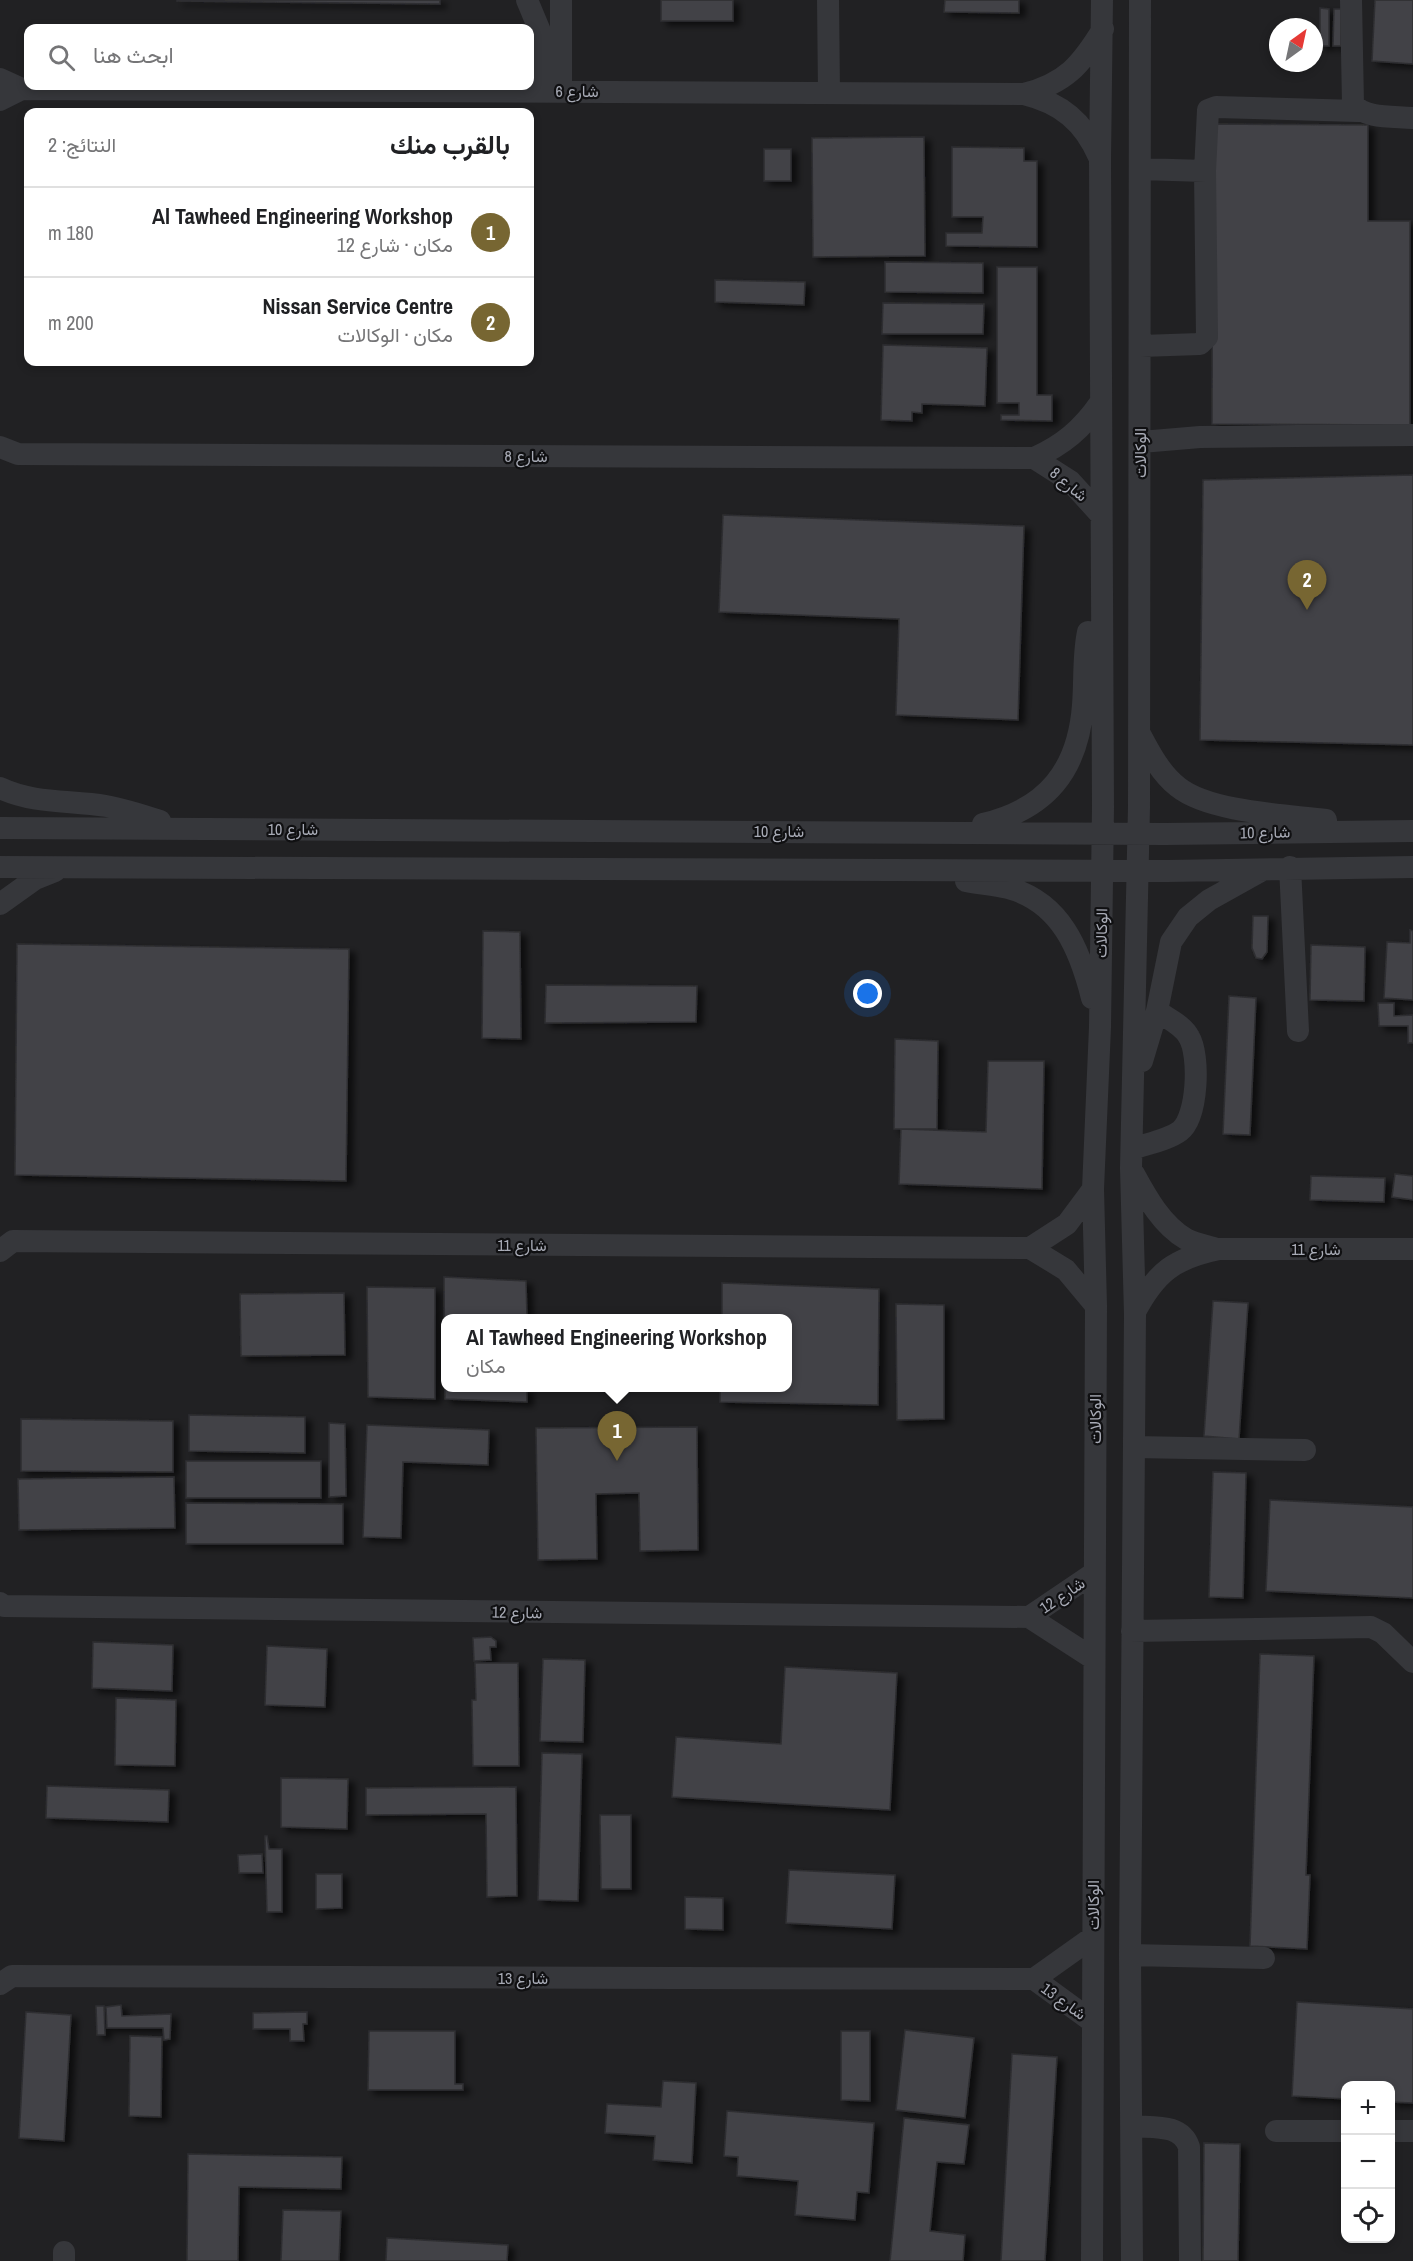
<!DOCTYPE html>
<html lang="ar">
<meta charset="utf-8">
<style>
:root{--surface:#fff;--page:#f6f6f6;--text:#202124;--muted:#757577;--line:#e0e0e0;--accent:#776632}
body{margin:0;font-family:"Archivo Narrow",Vazirmatn,sans-serif;background:var(--page);color:var(--text);direction:rtl}
.controls{position:absolute;right:18px;bottom:18px;display:grid;overflow:hidden;border-radius:12px;box-shadow:0 3px 9px #0003}
.controls button{width:54px;height:54px;display:grid;place-items:center;padding:0;border:0;border-bottom:2px solid var(--line);background:var(--surface);color:var(--text);font:30px sans-serif}
.compass{position:absolute;left:1269px;top:18px;width:54px;height:54px;border-radius:50%;background:var(--surface);box-shadow:0 3px 9px #0003;rotate:33deg}
.you{position:absolute;left:868px;top:994px;width:21px;height:21px;margin:-15px;border:4px solid #fff;border-radius:50%;background:#1a73e8;box-shadow:0 0 0 9px #1a73e833}
.badge{display:grid;place-items:center;width:39px;height:39px;border-radius:50%;background:var(--accent);color:#fff;font-size:20px;font-weight:700}
.pin{position:absolute;translate:-50% -50px;filter:drop-shadow(0 2px 3px #0008)}
.pin::after{content:'';position:absolute;top:32px;width:21px;height:18px;background:inherit;clip-path:polygon(0 0,100% 0,50% 100%)}
.popup{position:absolute;left:441px;top:1314px;width:351px;height:78px;box-sizing:border-box;display:grid;place-content:center;border-radius:12px;background:var(--surface);filter:drop-shadow(0 2px 4px #0005);font-size:20px;white-space:nowrap;color:var(--muted)}
.popup b{font-size:22px;color:var(--text)}
.popup::after{content:'';position:absolute;left:50%;top:100%;margin-left:-12px;border:12px solid transparent;border-top-color:var(--surface)}
.list{margin:0;padding:0;list-style:none}
h2{display:flex;justify-content:space-between;align-items:center;height:78px;margin:0;padding:0 24px;font-size:26px}
h2 small{font-size:20px;font-weight:400;color:var(--muted)}
.list li{display:grid;grid-template-columns:39px 1fr auto;gap:18px;align-items:center;box-sizing:border-box;height:90px;padding:0 24px;border-top:2px solid var(--line)}
.list b{display:block;font-size:22px;white-space:nowrap}
.list p{margin:0;font-size:20px;white-space:nowrap;color:var(--muted)}
.list em{font-size:20px;font-style:normal;color:var(--muted)}
.icon{flex:none;width:33px;height:33px;fill:none;stroke:currentColor;stroke-width:2;stroke-linecap:round;stroke-linejoin:round}
.map{position:relative;flex:none;width:1413px;height:2261px;overflow:hidden;direction:ltr}
.search{position:absolute;background:var(--surface);box-shadow:0 3px 9px #0003;left:24px;top:24px;width:510px;height:66px;display:flex;align-items:center;gap:15px;box-sizing:border-box;padding:0 21px;border-radius:12px;color:var(--muted);font-size:22px}
.panel{position:absolute;background:var(--surface);box-shadow:0 3px 9px #0003;left:24px;top:108px;width:510px;height:258px;border-radius:12px;direction:rtl}
.map>svg:first-child{display:block}
.built{fill:#212123;fill-rule:evenodd}
.building{fill:#424246;stroke:#2f2f32;stroke-width:1.5;filter:url(#shadow)}
.lines{fill:none;stroke-linecap:round;stroke-linejoin:round}
.minor{stroke:#36373b;stroke-width:22}
.labels{text-anchor:middle;stroke-width:4.5;stroke-linejoin:round;paint-order:stroke}
.street-label{font-size:16px;fill:#a8abb6;stroke:#101012}
</style>
<div class="map">
<svg width="1413" height="2261" viewBox="0 0 1413 2261">
<defs>
<filter id="shadow"><feDropShadow dx="6" dy="4" stdDeviation="3" flood-color="#0009"/></filter>
</defs>
<rect width="100%" height="100%" fill="#151517"/>
<path class="built" d="M0 0H1413V2261H0ZM1278 27H1314V63H1278ZM28 28H530V86H28ZM28 112H530V362H28ZM446 1318H788V1388H446ZM1346 2086H1390V2238H1346Z"/>
<path class="building" d="M177 0H440V4L177 1Z
M661 0H733V21H661Z
M945 0H1019V13L944 12Z
M1375 0H1413V64L1372 61Z
M1320 8 1329 9V46H1320Z
M1334 9H1341V46H1333Z
M1213 124 1368 125V221H1410V425L1212 424Z
M924 137 925 256 813 257 812 138Z
M952 147 1024 148V161H1037V247L946 246V233H982L983 217H952Z
M764 149H791V181H764Z
M885 262 983 263V293L885 292Z
M997 267H1037V395H1052V421L1001 420V415H1019V403H997Z
M715 280 805 282 804 305 715 302Z
M883 303 984 304 983 334H882Z
M883 345 987 348 985 406 922 404V413L912 412V421L881 420Z
M1413 475V745L1200 740 1203 480Z
M723 515 1024 526 1018 720 896 715 899 619 719 612Z
M1253 916H1268L1267 952 1262 959 1256 958 1252 948Z
M1410 930 1413 931V1000L1384 998 1387 942 1410 943Z
M483 931 520 932 521 1039 482 1038Z
M17 944 349 949 346 1181 15 1175Z
M1311 945 1365 947 1364 1001 1310 1000Z
M546 985 697 986 696 1022 545 1023Z
M1229 996 1256 998 1250 1135 1223 1134Z
M1378 1003H1394V1016L1413 1015V1043H1408V1026H1379Z
M895 1039 938 1041 937 1129H894Z
M988 1061H1044L1042 1189 899 1184 901 1129 986 1132Z
M1395 1174 1413 1176V1200L1392 1197Z
M1311 1176 1385 1178 1384 1202 1310 1200Z
M444 1277 526 1281 527 1318H446V1388H527V1402L445 1399Z
M722 1283 879 1289 878 1405 720 1402V1388H788V1318H722Z
M367 1287 435 1288V1399L368 1397Z
M344 1293 345 1355 241 1356 240 1294Z
M1213 1301 1248 1303 1239 1439 1204 1436Z
M896 1304 944 1305V1419L897 1420Z
M189 1415 305 1417V1453L189 1451Z
M21 1419 173 1421V1472L21 1471Z
M329 1423 345 1424 346 1496 329 1497Z
M367 1425 489 1430 488 1465 403 1462 401 1538 363 1537Z
M697 1427 698 1550 640 1551 639 1493 596 1494 597 1559 538 1560 536 1428Z
M186 1461H321V1498H186Z
M1213 1472 1246 1473 1243 1598 1209 1597Z
M174 1477 175 1528 19 1530 18 1479Z
M1270 1500 1413 1507V1598L1266 1591Z
M186 1503 343 1504V1544H186Z
M491 1637 496 1641V1647H490L491 1660 474 1661 473 1638Z
M93 1642 173 1645 172 1691 92 1688Z
M267 1646 327 1649 325 1707 265 1705Z
M1260 1654 1314 1656 1306 1875H1310L1307 1949 1250 1946Z
M543 1659 585 1660 583 1742 540 1741Z
M475 1663H518L519 1766H473L472 1700H476Z
M785 1667 897 1673 890 1810 672 1797 676 1737 781 1744Z
M116 1698 176 1700 175 1766 115 1765Z
M542 1753 582 1754 578 1901 538 1900Z
M281 1778 348 1779 347 1829 281 1827Z
M47 1786 169 1790 168 1822 46 1818Z
M516 1787 517 1896 487 1897 486 1814 366 1815V1788Z
M600 1815H631V1889H601Z
M265 1836H267L269 1849H282V1912H267Z
M262 1854 263 1873H239L238 1855Z
M789 1870 895 1875 892 1929 786 1923Z
M316 1874H342V1908L316 1909Z
M685 1897 723 1898V1930L685 1929Z
M1297 2002 1413 2009V2103L1390 2102V2086H1346V2099L1292 2096Z
M121 2005 122 2016 171 2014 170 2039 164 2040 163 2028H107L106 2007Z
M96 2006H104L105 2035H97Z
M26 2012 71 2015 64 2141 19 2138Z
M307 2012V2024H303L304 2041H290V2029H253V2013Z
M905 2030 974 2038 965 2118 896 2110Z
M369 2031H455V2084H463V2090H368Z
M841 2031H870V2101L841 2100Z
M130 2036 162 2037 161 2117 129 2116Z
M1012 2054 1057 2057 1045 2261H1001Z
M663 2081 696 2083 692 2163 653 2160 655 2136 605 2133 607 2104 661 2107Z
M727 2111 874 2123 869 2193 857 2192 855 2220 795 2215 798 2181 737 2176 738 2157 724 2156Z
M904 2118 969 2125 964 2164 937 2162 930 2231 965 2235 963 2261H890Z
M1204 2143 1240 2144 1238 2261H1203Z
M188 2154 342 2157 341 2189 239 2187 238 2261H187Z
M283 2210 341 2211 339 2261H281Z
M387 2238 508 2245 507 2261H386Z"/>
<g class="lines">
<path class="minor" d="M527 0 542 36 544 91
M828 0 829 92
M1351 0 1353 104C1365 119 1394 116 1413 118
M0 79 22 89 1024 94C1061 103 1084 122 1099 157
M561 91V0
M1024 94C1066 83 1081 65 1103 29
M0 100 22 89
M1140 169 1205 171
M1141 346 1200 344 1207 337 1205 171 1208 110 1216 107 1358 111
M1141 442 1200 437 1413 435
M0 447 18 454 1034 458C1063 445 1082 429 1100 403
M1034 458 1070 481 1101 515
M1140 734C1150 753 1161 774 1178 787 1209 812 1286 815 1326 820
M0 788C34 804 69 800 106 806 124 809 142 815 160 821
M983 824C1047 809 1078 770 1083 705 1085 681 1083 655 1088 632
M0 828 1165 834 1413 831
M0 867 1167 871 1413 867
M1290 867 1298 1031
M966 881C980 884 994 884 1008 888 1061 902 1080 950 1092 998
M0 904 35 879 55 871
M1142 1061 1157 1011 1171 942 1188 917 1209 900 1261 871
M1132 1149C1146 1144 1168 1140 1180 1131 1198 1117 1200 1055 1189 1037 1183 1025 1168 1019 1157 1011
M1134 1174C1147 1198 1162 1225 1186 1239 1195 1244 1208 1246 1217 1249
M1030 1248 1067 1224 1093 1189
M0 1251 13 1241 1030 1248 1066 1270 1096 1306
M1135 1312C1156 1272 1175 1258 1219 1249H1413
M1134 1447 1305 1450
M0 1603 4 1606 1029 1617 1094 1659
M1029 1617 1094 1573
M1132 1631 1371 1627 1383 1633 1413 1662
M1130 1955 1264 1958
M1034 1979 1093 1937
M0 1984 12 1976 1034 1979 1093 2022
M1132 2126C1153 2128 1181 2123 1189 2147L1190 2261
M1276 2131H1346
M1390 2131H1413
M64 2261V2252
M1092 2261 1096 1306 1093 1189 1100 1027 1103 807 1100 160 1102 0
M1132 2261 1130 1955 1135 1314 1131 1168 1139 807 1140 0"/>
</g>
<g class="labels">
<g class="street-label">
<text x="577" y="97">شارع 6</text>
<text transform="translate(1140 453) rotate(-90)" y="6">الوكالات</text>
<text x="526" y="462">شارع 8</text>
<text transform="translate(1069 484) rotate(40)" y="6">شارع 8</text>
<text x="293" y="835">شارع 10</text>
<text x="779" y="837">شارع 10</text>
<text transform="translate(1265 832) rotate(-1)" y="6">شارع 10</text>
<text transform="translate(1101 933) rotate(-89)" y="6">الوكالات</text>
<text x="522" y="1251">شارع 11</text>
<text x="1316" y="1255">شارع 11</text>
<text transform="translate(1095 1419) rotate(-90)" y="6">الوكالات</text>
<text transform="translate(1062 1595) rotate(-34)" y="6">شارع 12</text>
<text transform="translate(517 1612) rotate(1)" y="6">شارع 12</text>
<text transform="translate(1093 1905) rotate(-90)" y="6">الوكالات</text>
<text x="523" y="1984">شارع 13</text>
<text transform="translate(1064 2001) rotate(36)" y="6">شارع 13</text>
</g>
</g>
</svg>
<div class="controls">
<button>+</button>
<button>−</button>
<button><svg class="icon" aria-label="locate" viewBox="0 0 24 24"><circle cx="12" cy="12" r="6"/><path d="M12 2v4M12 18v4M2 12h4M18 12h4"/></svg></button>
</div>
<svg class="compass" viewBox="-18 -18 36 36"><path d="M0-13l5 13h-10z" fill="#e53935"/><path d="M0 13l5-13h-10z" fill="#757577"/></svg>
<div class="you"></div>
<div class="pin badge" style="left:617px;top:1461px">1</div>
<div class="popup"><b>Al Tawheed Engineering Workshop</b>مكان</div>
<div class="pin badge" style="left:1307px;top:610px">2</div>
<div class="search"><svg class="icon" aria-label="search" viewBox="0 0 24 24"><circle cx="10" cy="10" r="6"/><path d="M15 15l6 6"/></svg>ابحث هنا</div>
<section class="panel">
<h2>بالقرب منك<small>النتائج: 2</small></h2>
<ul class="list">
<li><span class="badge">1</span><div><b>Al Tawheed Engineering Workshop</b><p>مكان · شارع 12</p></div><em>180 m</em></li>
<li><span class="badge">2</span><div><b>Nissan Service Centre</b><p>مكان · الوكالات</p></div><em>200 m</em></li>
</ul>
</section>
</div>
